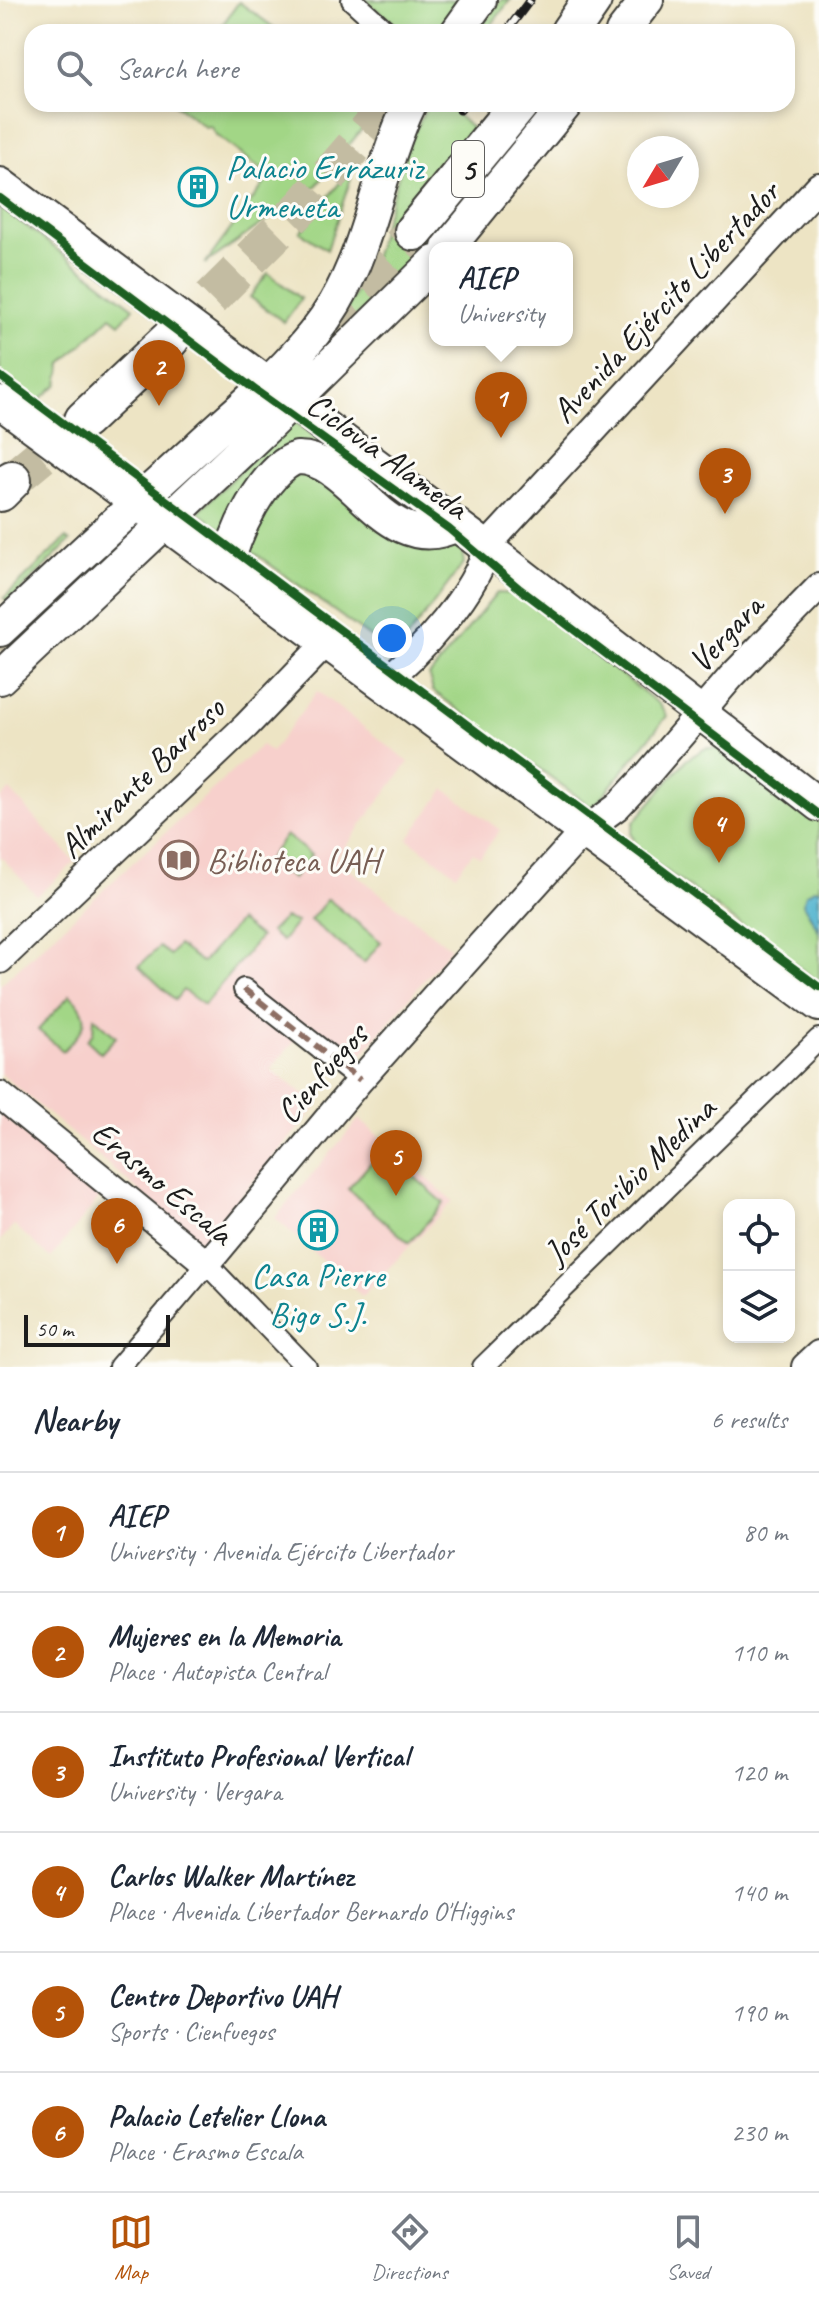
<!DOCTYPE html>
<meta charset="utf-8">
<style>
:root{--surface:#fff;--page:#f2f2f3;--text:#1f2937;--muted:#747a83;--line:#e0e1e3;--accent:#b45309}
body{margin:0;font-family:Caveat,sans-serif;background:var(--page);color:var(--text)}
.controls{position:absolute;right:24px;bottom:24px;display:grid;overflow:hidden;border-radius:16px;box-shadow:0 4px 12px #0003}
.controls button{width:72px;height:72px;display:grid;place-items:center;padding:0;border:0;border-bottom:2px solid var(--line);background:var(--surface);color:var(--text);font:40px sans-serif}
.compass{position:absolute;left:627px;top:136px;width:72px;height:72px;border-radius:50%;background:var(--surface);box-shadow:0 4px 12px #0003;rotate:232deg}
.scale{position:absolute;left:24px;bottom:20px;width:146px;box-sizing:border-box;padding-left:8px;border:4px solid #1c1c1c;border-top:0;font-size:22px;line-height:28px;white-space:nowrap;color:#1c1c1c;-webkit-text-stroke:6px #fdfcf7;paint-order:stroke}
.you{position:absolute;left:392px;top:638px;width:28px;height:28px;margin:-20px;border:6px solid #fff;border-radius:50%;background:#1a73e8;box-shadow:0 0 0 12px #1a73e833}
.badge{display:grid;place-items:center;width:52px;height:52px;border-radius:50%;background:var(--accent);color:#fff;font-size:26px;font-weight:700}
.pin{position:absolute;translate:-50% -66px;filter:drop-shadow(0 2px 4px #0008)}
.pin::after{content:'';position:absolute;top:42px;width:28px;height:24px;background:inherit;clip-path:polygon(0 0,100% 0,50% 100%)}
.popup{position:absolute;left:429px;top:242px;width:144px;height:104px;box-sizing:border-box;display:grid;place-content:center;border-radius:16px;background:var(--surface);filter:drop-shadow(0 2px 6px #0005);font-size:26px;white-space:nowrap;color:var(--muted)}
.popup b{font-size:30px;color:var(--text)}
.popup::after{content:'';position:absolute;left:50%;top:100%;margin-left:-16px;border:16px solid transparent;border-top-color:var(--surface)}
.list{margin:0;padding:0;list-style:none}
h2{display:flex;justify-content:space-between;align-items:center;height:104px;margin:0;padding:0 32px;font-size:34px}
h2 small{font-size:26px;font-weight:400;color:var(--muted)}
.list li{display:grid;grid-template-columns:52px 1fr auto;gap:24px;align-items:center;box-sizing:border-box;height:120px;padding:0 32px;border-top:2px solid var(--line)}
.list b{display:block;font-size:30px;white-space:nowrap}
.list p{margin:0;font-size:26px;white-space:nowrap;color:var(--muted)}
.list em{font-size:26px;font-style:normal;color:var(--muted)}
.icon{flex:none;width:44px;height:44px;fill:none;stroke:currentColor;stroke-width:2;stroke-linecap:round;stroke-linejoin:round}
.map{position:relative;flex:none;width:819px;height:1367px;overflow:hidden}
.search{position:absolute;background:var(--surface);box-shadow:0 4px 12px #0003;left:24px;right:24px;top:24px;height:88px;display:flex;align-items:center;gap:20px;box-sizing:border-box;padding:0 28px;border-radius:24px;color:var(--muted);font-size:30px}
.sheet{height:824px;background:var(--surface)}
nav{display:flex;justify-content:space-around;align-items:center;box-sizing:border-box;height:112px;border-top:2px solid var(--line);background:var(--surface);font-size:22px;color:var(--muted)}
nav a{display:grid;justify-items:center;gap:4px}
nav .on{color:var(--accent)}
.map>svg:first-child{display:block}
.built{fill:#f7d0cc}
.green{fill:#a2d686;stroke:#5f7951;stroke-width:2}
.water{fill:#4fb2ce;stroke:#366775;stroke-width:2}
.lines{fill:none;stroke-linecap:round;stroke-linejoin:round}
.motorway-tunnel{stroke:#c3bca2;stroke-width:38;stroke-dasharray:38 19;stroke-linecap:butt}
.minor-casing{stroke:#3b3a35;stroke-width:24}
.tertiary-casing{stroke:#3b3a35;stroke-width:30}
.secondary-casing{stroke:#3b3a35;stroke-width:32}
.primary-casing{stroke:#3b3a35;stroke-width:36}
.motorway-casing{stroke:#3b3a35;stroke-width:42}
.minor{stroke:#fff;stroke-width:20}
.tertiary{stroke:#fff;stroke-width:26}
.secondary{stroke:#fff;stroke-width:28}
.primary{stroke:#fff;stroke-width:32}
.motorway{stroke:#fff;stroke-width:38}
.rail-casing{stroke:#1c1c1c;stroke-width:9}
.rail{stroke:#fdfcf7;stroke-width:6;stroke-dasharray:18;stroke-linecap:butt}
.quiet{stroke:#8d6e63;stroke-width:6;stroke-dasharray:12 6;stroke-linecap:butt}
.cycleway-casing{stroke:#fdfcf7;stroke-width:13}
.cycleway{stroke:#1b5e20;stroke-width:8}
.labels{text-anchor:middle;stroke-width:6;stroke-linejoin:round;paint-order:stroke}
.shield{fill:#fdfcf7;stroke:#605f5e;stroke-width:2}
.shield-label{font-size:32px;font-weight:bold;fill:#1c1c1c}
.culture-label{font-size:34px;fill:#0d838f;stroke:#fdfcf7;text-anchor:start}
.street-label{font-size:34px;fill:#1c1c1c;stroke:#fdfcf7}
.education-label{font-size:34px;fill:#785e54;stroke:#fdfcf7;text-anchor:start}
</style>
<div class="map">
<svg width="819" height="1367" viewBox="0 0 819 1367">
<rect width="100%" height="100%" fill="#fdfcf7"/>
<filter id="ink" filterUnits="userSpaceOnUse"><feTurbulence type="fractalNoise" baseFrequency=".0125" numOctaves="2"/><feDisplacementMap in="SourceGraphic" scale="16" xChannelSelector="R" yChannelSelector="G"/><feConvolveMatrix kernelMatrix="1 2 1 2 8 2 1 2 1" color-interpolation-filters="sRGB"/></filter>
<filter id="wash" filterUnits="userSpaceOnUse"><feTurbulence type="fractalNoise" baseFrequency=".006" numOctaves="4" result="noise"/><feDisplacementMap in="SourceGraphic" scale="32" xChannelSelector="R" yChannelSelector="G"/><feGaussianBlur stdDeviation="1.8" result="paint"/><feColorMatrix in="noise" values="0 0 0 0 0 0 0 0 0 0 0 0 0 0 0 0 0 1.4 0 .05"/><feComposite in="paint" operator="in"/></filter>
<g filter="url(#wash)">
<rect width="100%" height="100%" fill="#ede4c4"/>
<path class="built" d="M317 691 409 762 336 859 451 948 354 1064 305 1028 271 1069 318 1105 201 1243 0 1073V985L261 745 271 752Z
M445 789 500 830 480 857 473 852 456 874 408 839Z
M10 790 75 862 37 896 0 856V799Z
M0 1113 100 1197 51 1258 14 1225 0 1241Z
M359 1119 453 1201 362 1296 275 1218Z"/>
<path class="green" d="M364 0H462L435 32H406Z
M501 0H510L486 32H478Z
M239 2 280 32H217Z
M174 104H375L362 129 317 185 205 264 270 176 216 135 210 126 205 127Z
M428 104H445L472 128 398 217 429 245 324 349 371 265 406 151Z
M346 175 351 178 327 250 300 232Z
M0 206 134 308 120 323 111 316 62 364 58 384 38 401 0 373Z
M268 273 301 299 284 322 250 297Z
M292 420 461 545 464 563 402 645 385 646 374 640 198 512Z
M66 538 70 541 8 603 4 598Z
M497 593 518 594 659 704 667 716 593 808 433 691 429 676Z
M706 748 728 749 819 819V982L639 851 631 833 634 822 686 760Z
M286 835 311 855 293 879 268 859Z
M328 899 381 942 364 963 310 920Z
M284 918 297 922 282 941 270 932Z
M239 921 260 937 204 1005 183 990 175 1000 139 966 159 947 170 955 178 945 202 963Z
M70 995C96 1019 83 1030 63 1051L38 1030Z
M94 1017 116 1037 101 1053 87 1040 93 1033Z
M383 1149 444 1203 409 1243 348 1189Z"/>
<path class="water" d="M814 889H819V931L803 904 806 894Z"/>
</g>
<g filter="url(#ink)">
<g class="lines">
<path class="motorway-tunnel" d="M323 329 414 231
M170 339 304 205 390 104
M12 480 82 422
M0 650 41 609"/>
<defs>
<path id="minor" d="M352 0 385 30
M244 989 360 1080
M119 1367 207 1264 306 1367
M483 1367 819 1039"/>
<path id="tertiary" d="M382 682C415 661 481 586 486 547L819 186
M0 960 246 726 327 642
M0 1095 207 1264 360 1080 475 951 584 831 617 807 646 776 731 677 819 587"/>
<path id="secondary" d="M806 1367 819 1355"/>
<path id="primary" d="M457 32 480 0
M622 32 647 0
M0 184 486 547 819 805
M448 248 566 104
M0 402 819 1005
M228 569C230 538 266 467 297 458 353 456 385 561 457 525
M0 630C65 569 131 508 197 448 245 403 301 360 335 303 371 241 379 168 410 104
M0 678 271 423 435 262"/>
<path id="motorway" d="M570 32 592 0
M414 231 519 104
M84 420 170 339
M0 492 12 480"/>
</defs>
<use href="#minor" class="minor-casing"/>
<use href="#tertiary" class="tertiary-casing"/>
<use href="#secondary" class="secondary-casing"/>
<use href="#primary" class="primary-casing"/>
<use href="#motorway" class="motorway-casing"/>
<use href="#minor" class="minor"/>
<use href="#tertiary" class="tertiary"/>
<use href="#secondary" class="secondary"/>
<use href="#primary" class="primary"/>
<use href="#motorway" class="motorway"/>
<defs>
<path id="rail" d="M506 32 530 0
M460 110 465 104"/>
</defs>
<use href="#rail" class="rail-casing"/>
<use href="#rail" class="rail"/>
<path class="quiet" d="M244 989 360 1080"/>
<defs>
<path id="cycleway" d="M0 198 258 392 449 529 520 589 819 815
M0 376 819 987"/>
</defs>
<use href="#cycleway" class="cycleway-casing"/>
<use href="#cycleway" class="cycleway"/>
</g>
</g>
<defs>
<symbol id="building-ring" viewBox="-11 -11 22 22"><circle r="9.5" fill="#fdfcf7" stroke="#0f9aa8" stroke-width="1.5"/><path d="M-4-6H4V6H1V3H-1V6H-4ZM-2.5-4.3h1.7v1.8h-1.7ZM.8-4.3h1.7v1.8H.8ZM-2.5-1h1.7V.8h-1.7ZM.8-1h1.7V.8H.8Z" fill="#0f9aa8"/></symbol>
<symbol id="library-ring" viewBox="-11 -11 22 22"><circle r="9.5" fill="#fdfcf7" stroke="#8d6e63" stroke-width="1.5"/><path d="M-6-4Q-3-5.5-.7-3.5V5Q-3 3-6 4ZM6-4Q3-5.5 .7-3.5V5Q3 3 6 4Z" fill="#8d6e63"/></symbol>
</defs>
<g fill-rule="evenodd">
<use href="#building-ring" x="176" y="165" width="44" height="44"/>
<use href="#library-ring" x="157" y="838" width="44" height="44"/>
<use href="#building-ring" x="296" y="1208" width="44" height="44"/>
</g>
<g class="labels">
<rect class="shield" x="452" y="141" width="32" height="56" rx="6"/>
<g class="shield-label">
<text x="468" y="180">5</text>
</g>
<g class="culture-label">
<text x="226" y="179">Palacio Errázuriz<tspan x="226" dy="39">Urmeneta</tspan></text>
<text x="318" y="1287" text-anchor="middle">Casa Pierre<tspan x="318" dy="39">Bigo S.J.</tspan></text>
</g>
<g class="street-label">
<text transform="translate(665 301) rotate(-47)" y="12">Avenida Ejército Libertador</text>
<text transform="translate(388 455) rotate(36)" y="12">Ciclovía Alameda</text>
<text transform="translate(725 633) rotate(-47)" y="12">Vergara</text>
<text transform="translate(141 777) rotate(-44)" y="12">Almirante Barroso</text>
<text transform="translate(321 1073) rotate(-49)" y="12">Cienfuegos</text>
<text transform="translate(629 1180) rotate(-44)" y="12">José Toribio Medina</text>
<text transform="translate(163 1182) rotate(40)" y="12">Erasmo Escala</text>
</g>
<g class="education-label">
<text x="207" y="872">Biblioteca UAH</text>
</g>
</g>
</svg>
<div class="controls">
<button><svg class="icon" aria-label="locate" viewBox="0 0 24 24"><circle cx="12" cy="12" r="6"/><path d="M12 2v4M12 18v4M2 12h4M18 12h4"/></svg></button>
<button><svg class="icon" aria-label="layers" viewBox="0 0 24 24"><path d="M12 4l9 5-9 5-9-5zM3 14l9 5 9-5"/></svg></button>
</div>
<svg class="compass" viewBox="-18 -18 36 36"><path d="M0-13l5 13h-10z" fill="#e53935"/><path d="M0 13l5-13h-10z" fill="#747a83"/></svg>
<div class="scale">50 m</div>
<div class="you"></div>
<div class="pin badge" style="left:501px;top:438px">1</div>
<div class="popup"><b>AIEP</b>University</div>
<div class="pin badge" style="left:159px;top:406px">2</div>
<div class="pin badge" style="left:725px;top:514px">3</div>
<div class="pin badge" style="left:719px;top:863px">4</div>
<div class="pin badge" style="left:396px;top:1196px">5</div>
<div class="pin badge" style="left:117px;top:1264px">6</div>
<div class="search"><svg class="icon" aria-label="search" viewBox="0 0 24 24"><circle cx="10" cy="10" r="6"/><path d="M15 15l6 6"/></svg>Search here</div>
</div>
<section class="sheet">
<h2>Nearby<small>6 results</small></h2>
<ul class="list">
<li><span class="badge">1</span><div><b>AIEP</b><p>University · Avenida Ejército Libertador</p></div><em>80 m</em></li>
<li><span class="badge">2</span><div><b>Mujeres en la Memoria</b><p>Place · Autopista Central</p></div><em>110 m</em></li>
<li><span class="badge">3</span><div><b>Instituto Profesional Vertical</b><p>University · Vergara</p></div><em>120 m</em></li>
<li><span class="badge">4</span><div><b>Carlos Walker Martínez</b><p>Place · Avenida Libertador Bernardo O'Higgins</p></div><em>140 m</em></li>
<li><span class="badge">5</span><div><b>Centro Deportivo UAH</b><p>Sports · Cienfuegos</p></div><em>190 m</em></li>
<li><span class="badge">6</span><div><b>Palacio Letelier Llona</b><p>Place · Erasmo Escala</p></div><em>230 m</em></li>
</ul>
</section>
<nav>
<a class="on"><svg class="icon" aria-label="map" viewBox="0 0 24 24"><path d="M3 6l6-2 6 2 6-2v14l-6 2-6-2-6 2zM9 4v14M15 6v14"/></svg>Map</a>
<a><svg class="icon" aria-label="directions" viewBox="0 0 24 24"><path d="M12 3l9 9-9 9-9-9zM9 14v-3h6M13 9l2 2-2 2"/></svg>Directions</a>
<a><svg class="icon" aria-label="saved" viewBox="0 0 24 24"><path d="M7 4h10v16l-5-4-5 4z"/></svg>Saved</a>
</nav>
